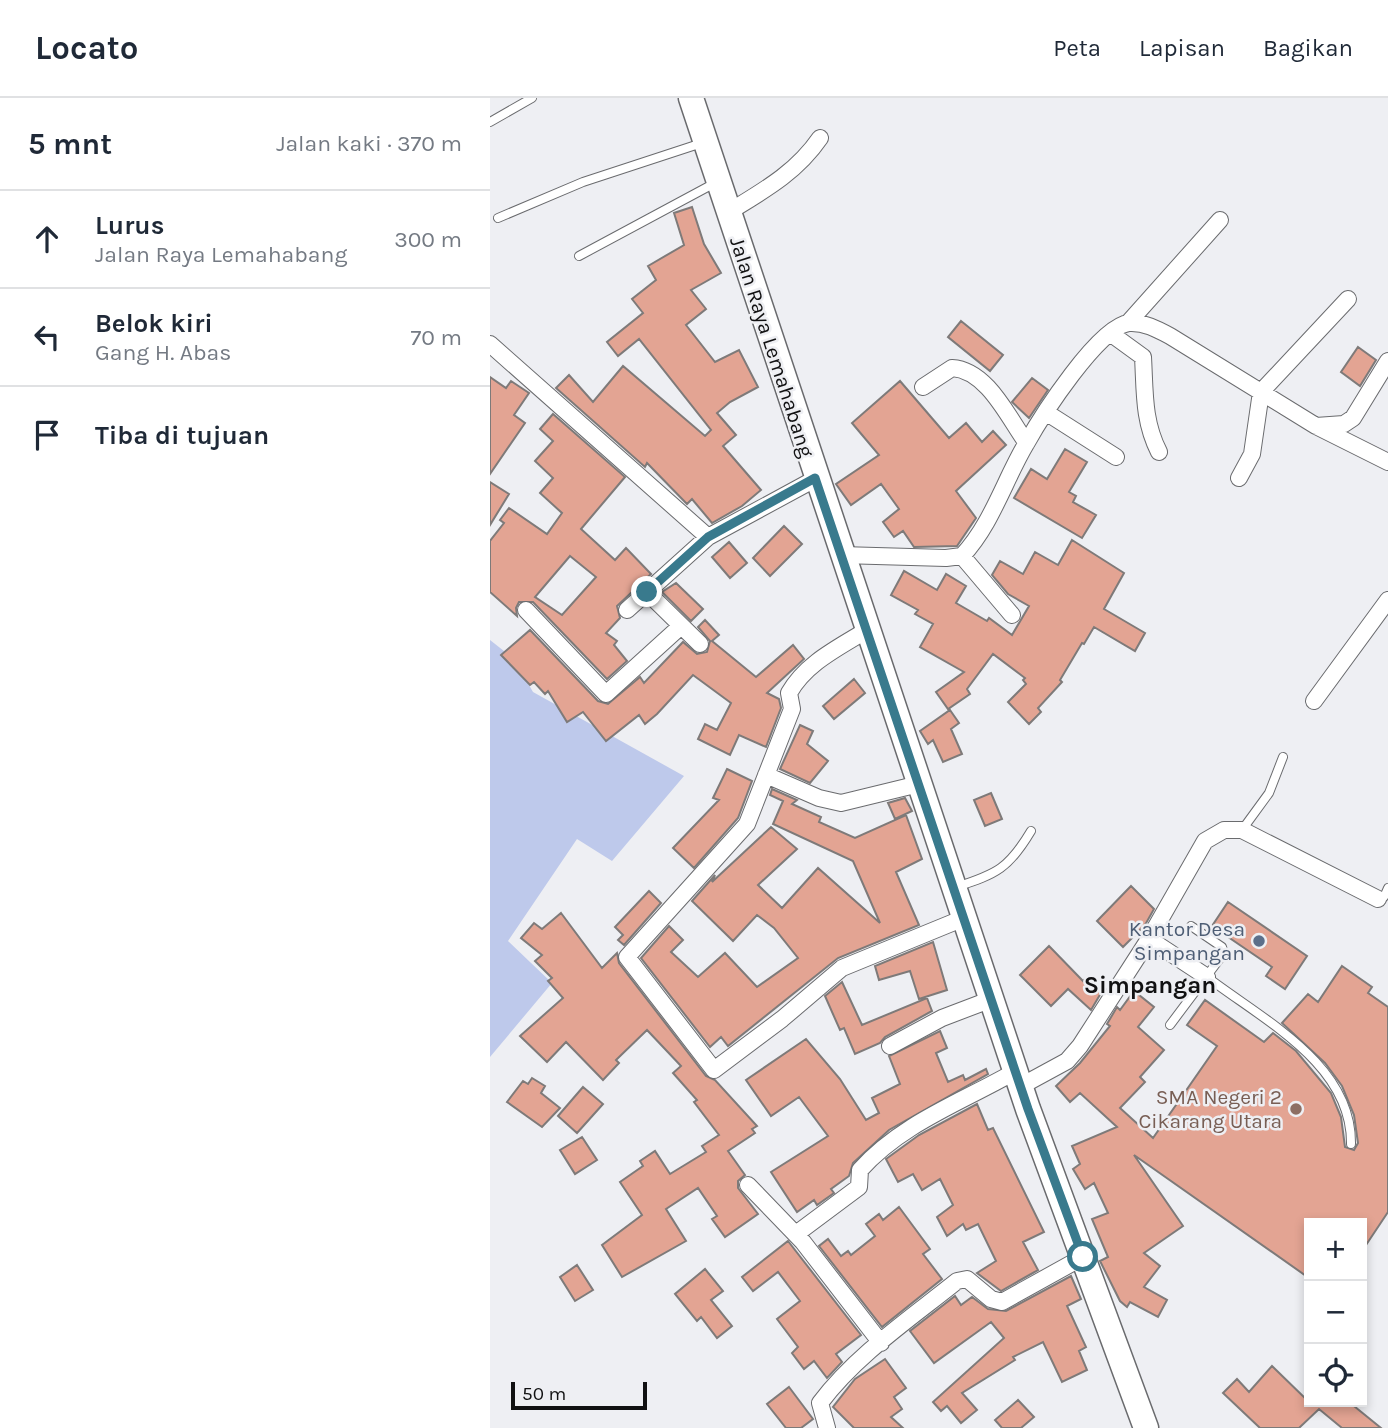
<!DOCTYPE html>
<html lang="id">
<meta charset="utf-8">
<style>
:root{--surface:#fff;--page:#f2f2f3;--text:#1f2937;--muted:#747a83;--line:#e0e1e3}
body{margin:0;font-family:Karla,sans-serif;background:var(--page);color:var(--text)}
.controls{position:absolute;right:21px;bottom:21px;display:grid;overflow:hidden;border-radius:0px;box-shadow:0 4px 10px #0003}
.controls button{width:63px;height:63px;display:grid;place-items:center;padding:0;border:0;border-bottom:2px solid var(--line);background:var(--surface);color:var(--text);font:35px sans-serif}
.scale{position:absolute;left:21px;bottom:18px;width:136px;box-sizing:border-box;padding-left:7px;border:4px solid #111112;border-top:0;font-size:19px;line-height:24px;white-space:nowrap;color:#111112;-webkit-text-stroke:5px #eeeff3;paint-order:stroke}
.stop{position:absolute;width:21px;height:21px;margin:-16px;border:5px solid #397a8d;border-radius:50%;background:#fff}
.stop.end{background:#397a8d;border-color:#fff;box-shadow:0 2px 7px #0008}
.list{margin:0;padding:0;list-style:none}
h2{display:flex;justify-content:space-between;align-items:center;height:91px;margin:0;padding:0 28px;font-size:30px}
h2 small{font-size:23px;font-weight:400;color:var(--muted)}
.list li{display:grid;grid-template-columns:46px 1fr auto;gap:21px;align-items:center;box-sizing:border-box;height:98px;padding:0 28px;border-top:2px solid var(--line)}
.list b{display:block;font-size:26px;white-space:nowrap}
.list p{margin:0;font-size:23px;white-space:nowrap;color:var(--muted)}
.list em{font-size:23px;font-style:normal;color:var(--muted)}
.icon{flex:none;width:38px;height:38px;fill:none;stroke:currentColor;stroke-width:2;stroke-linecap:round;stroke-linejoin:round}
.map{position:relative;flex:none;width:898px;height:1330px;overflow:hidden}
header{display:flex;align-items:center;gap:42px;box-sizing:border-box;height:98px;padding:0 35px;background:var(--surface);border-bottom:2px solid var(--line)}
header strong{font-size:33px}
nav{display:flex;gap:38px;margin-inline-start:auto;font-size:24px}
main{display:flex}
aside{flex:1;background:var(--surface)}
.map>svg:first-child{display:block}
.green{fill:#bec9eb}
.building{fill:#e3a493;stroke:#7e7a79;stroke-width:2;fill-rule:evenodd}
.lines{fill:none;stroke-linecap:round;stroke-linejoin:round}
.service-casing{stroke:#6a6b6e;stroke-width:10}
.minor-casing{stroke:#6a6b6e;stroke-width:18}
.primary-casing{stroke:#6a6b6e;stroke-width:27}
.service{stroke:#fff;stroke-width:8}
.minor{stroke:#fff;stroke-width:16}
.primary{stroke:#fff;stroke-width:24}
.route{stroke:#397a8d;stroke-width:9}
.service-dot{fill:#5c6f8a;stroke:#eeeff3;stroke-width:2.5}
.education-dot{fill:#8d6e63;stroke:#eeeff3;stroke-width:2.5}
.labels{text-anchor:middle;stroke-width:5;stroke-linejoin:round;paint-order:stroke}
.street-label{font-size:21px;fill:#111112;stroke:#eeeff3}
.service-label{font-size:21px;fill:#4e5e75;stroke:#eeeff3;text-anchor:end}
.education-label{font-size:21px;fill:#785e54;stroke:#eeeff3;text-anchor:end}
.quarter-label{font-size:24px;font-weight:bold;fill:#111112;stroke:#eeeff3}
</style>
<header>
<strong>Locato</strong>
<nav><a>Peta</a><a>Lapisan</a><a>Bagikan</a></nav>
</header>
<main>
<aside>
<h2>5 mnt<small>Jalan kaki · 370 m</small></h2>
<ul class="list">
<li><svg class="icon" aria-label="ahead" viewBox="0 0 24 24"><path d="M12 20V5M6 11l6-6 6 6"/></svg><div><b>Lurus</b><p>Jalan Raya Lemahabang</p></div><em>300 m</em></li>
<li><svg class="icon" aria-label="left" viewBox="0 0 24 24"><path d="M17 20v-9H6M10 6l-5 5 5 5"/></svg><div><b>Belok kiri</b><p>Gang H. Abas</p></div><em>70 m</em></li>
<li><svg class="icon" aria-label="arrive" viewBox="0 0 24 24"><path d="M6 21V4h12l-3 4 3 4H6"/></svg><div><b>Tiba di tujuan</b></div></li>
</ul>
</aside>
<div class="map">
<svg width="898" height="1330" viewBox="0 0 898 1330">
<rect width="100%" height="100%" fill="#eeeff3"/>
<path class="green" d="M0 542 24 561 43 594 194 678 122 763 87 741 18 843 62 885 0 959Z"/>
<path class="building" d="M202 109 214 146 231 175 201 192 216 211 196 227 225 264 249 252 268 289 240 304 227 315 246 337 233 348 271 392 252 408 222 425 202 401 197 406 157 365 155 369 66 290 79 277 103 304 133 268 215 338 221 332 149 241 128 258 117 244 153 215 142 201 166 182 158 168 194 147 184 115Z
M471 223 513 257 500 273 458 239Z
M868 249 886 262 870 288 851 274Z
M0 279 16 290 21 283 39 295 24 317 35 325 0 376Z
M542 280 558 292 539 320 522 304Z
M410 283 459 340 476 325 492 344 503 333 516 347 466 393 486 420 467 448 424 449 413 433 404 439 393 424 409 411 391 386 361 407 346 386 389 357 362 325Z
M63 316 135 379 91 431 125 462 136 450 161 476 127 508 130 520 116 535 127 543 124 547 137 563 117 581 43 504H29L26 510 27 518 0 494V443L14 425 10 422 19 410 57 436 72 415 50 395 63 380 45 363 63 343 50 331ZM80 458 106 479 72 517 45 499Z
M575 351 597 364 579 394 586 398 583 404 606 417 592 440 524 400 541 371 557 381Z
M0 384 19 396 0 427Z
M294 428 312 446 280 478 263 460Z
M582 442 634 475 614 511 655 535 645 553 604 529 594 546 592 545 570 582 572 584 548 610 551 614 539 626 518 604 536 586 533 582 535 580 503 556 477 591 480 596 458 611 446 594 474 574 430 549 443 526 425 516 428 512 401 497 414 473 447 492 456 476 476 488 466 505 497 523 499 520 522 537 539 508 518 496 502 477 510 463 533 476 545 454 568 467Z
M239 444 257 465 240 480 222 459Z
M186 485 213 511 201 523 172 494Z
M215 522 229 537 222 543 266 579 303 547 314 561 277 595 289 601 291 610 276 649 249 637 240 657 208 641 215 626 227 632 241 605 203 577 167 616 155 626 149 617 116 643 93 614 77 624 58 593 55 596 44 584 40 587 11 557 40 532 108 603 118 606 150 579 154 585 193 544 207 556 217 554 220 543 208 529Z
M364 581 375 595 344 621 333 608Z
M460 612 469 625 461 631 472 656 453 664 443 642 438 646 430 633Z
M310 627 323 633 317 646 338 663 320 685 290 671Z
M237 671 262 683 248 720 204 770 183 750 229 702 223 700Z
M282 691 307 702 302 706 331 719 329 724 365 740 416 717 432 761 406 774 429 827 348 860 238 948 231 939 220 949 151 860 179 828 193 842 181 854 208 879 235 855 267 889 308 860 284 830 267 817 243 843 202 803 225 777 222 784 281 729 307 751 268 787 292 810 328 770 390 825 363 763 283 726 293 703 280 697Z
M501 695 512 721 495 728 484 702Z
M415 700 422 713 405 721 398 705Z
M641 788 664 811 655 827 633 849 607 823Z
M159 793 171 805 134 847 128 842 133 837 125 829Z
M738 804 817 858 795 891 776 878 782 869 722 828Z
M71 815 112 870 127 855 129 865 216 978 225 982 267 1028 262 1031 265 1035 238 1053 255 1077 248 1083V1090L268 1116 235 1139 222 1121 227 1118 208 1090 176 1111 196 1143 132 1179 112 1147 152 1117 130 1084 153 1068 150 1063 165 1053 180 1076 216 1054 212 1048 229 1037 204 1004 207 1002 183 975 191 968 157 932 126 962 129 965 113 982 76 944 57 964 30 938 73 900 58 883 62 880 45 863 52 857 31 840 44 825 52 831Z
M443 844 457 892 429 901 420 873 389 882 385 868Z
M559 848 593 883 595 881 611 895 601 912 578 891 561 908 530 877Z
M852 868 882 889 878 895 898 909V1114L872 1153V1125H819V1180L644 1057 693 1128 654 1155 670 1168 654 1189 677 1202 668 1219 640 1204 637 1209 630 1203 610 1163 618 1159 602 1121 618 1115 604 1085 595 1091 583 1071 590 1066 582 1048 627 1029 590 995 580 1004 566 988 590 965 620 928 617 926 627 909 630 912 644 893 664 909 648 929 674 952 650 979 655 984 630 1010 663 1040 727 948 697 927 715 902 774 944 783 935 806 953 841 995 851 1019 855 1049 864 1052 868 1045 864 1017 852 988 835 965 792 925 818 896 828 904Z
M352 884 372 927 437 900 442 913 395 939 390 945 365 956 354 930 350 932 335 898Z
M450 933 457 950 446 955 458 984 473 977 475 982 496 971 498 976 399 1032 363 1065 359 1078 341 1091 344 1095 327 1107 324 1102 307 1114 281 1074 338 1038 309 999 281 1018 256 982 316 941 350 981 376 1022 389 1015 382 1000 410 986 399 958Z
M42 980 55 988 51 995 70 1010 52 1029 17 1004 33 983 38 986Z
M93 989 113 1006 87 1035 68 1018Z
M487 1006 498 1032 503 1030 554 1134 533 1144 548 1172 511 1193 487 1175 506 1163 488 1126 476 1132 473 1126 457 1138 447 1119 463 1107 450 1081 432 1092 423 1076 408 1084 396 1061 429 1037Z
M92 1039 107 1062 85 1076 70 1052Z
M409 1109 440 1151 433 1156 452 1181 392 1229 329 1148 338 1141 351 1158 358 1153 361 1157 385 1138 376 1126 389 1116 393 1122Z
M298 1143 371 1237 346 1256 352 1264 337 1280 324 1263 314 1271 302 1255 308 1249 287 1221 310 1203 288 1174 263 1193 252 1179Z
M87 1167 103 1192 85 1203 70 1179Z
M215 1171 233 1193 221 1202 242 1228 227 1240 211 1219 207 1223 185 1196Z
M581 1178 591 1201 577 1208 596 1249 589 1253 597 1272 572 1284 553 1244 523 1259 525 1262 472 1295 487 1312 471 1325 457 1308 451 1313 443 1304 514 1240 501 1224 444 1265 420 1233 465 1198 471 1207 482 1199 498 1211 516 1213Z
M395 1261 416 1290 404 1299 412 1311 401 1319 413 1330H364L343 1309 365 1281Z
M782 1268 819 1304H859L891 1330H852L829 1311 809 1330H770L733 1295 747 1281 759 1294Z
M299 1289 323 1321 311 1330H296L277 1306Z
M528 1302 544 1319 531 1330H512L505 1322Z"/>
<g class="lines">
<defs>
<path id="service" d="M0 24 42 0
M8 120 93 84 212 45
M89 158 225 85
M752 732 779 695 793 659
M466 789C507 776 519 770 541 733
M888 801 894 799 898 790
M717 879C773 922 862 966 861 1046
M680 927 734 855 732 849 701 828"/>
<path id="minor" d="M237 115C273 93 306 75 330 40
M638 225 730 122
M620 235 653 259C655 293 653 323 669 354
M0 246 218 439
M433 289 462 270C497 272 518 319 536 344
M557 315 626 359
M828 329 898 364
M749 380 762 356 771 294 858 201
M351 457 456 460 472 458C502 426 514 383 536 346 551 319 609 228 639 225 654 224 667 231 680 238L826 328 854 326 863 320 898 263
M472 458 522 517
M157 494 210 546
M36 512 116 596 191 528
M137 512 218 439 325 381
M377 532C348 550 316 565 299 595L302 611 257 726 137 859 224 972 292 921 352 870 474 820
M824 603 898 502
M276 677 329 700 351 705 429 686
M659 841 717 879
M400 948 452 920 502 901
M531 988 577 963 590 948 659 841 715 743 734 732H752L888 801
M258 1087 313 1144 391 1245
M306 1136 369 1089 370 1072C412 1025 472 1004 526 973
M337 1330 330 1305C366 1257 421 1220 467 1183L477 1181 501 1201 512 1204 593 1159"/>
<path id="primary" d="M201 0 538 1011 656 1330"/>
</defs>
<use href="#service" class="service-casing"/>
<use href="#minor" class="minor-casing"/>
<use href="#primary" class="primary-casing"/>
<use href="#service" class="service"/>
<use href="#minor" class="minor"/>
<use href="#primary" class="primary"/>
</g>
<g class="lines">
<path class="route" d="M157 494 218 439 325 380 538 1011 593 1159"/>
</g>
<circle class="service-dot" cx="769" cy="843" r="7"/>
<circle class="education-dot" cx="806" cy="1011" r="7"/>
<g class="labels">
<g class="street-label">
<text transform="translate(282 249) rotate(72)" y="7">Jalan Raya Lemahabang</text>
</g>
<g class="service-label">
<text x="755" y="838">Kantor Desa<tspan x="755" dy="24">Simpangan</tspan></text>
</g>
<g class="education-label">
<text x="792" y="1006">SMA Negeri 2<tspan x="792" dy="24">Cikarang Utara</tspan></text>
</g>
<g class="quarter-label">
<text x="660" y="895">Simpangan</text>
</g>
</g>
</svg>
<div class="controls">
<button>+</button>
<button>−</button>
<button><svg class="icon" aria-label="locate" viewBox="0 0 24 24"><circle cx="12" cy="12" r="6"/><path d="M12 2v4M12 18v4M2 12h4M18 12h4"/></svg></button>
</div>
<div class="scale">50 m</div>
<div class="stop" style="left:593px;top:1159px"></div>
<div class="stop end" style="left:157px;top:494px"></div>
</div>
</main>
